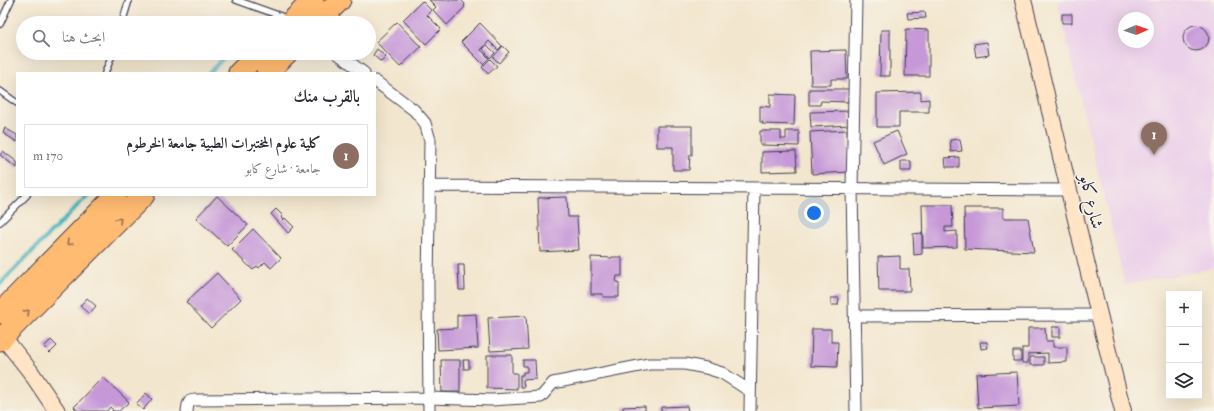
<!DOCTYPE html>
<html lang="ar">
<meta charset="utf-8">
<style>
:root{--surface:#fff;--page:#f2f2f3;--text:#2b2b33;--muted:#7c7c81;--line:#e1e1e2;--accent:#ea580c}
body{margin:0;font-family:"IM FELL Double Pica",Amiri,serif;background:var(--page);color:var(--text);direction:rtl}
.controls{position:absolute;right:12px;bottom:12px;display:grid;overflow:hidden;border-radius:0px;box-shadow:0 4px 16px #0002}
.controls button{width:36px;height:36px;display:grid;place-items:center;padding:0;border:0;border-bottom:1px solid var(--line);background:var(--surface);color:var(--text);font:20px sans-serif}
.compass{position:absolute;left:1118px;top:12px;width:36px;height:36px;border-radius:50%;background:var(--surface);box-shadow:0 4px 16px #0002;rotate:88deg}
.you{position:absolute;left:814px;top:213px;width:14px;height:14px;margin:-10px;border:3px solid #fff;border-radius:50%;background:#1a73e8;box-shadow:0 0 0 6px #1a73e833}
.badge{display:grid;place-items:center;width:26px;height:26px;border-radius:50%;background:var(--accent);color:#fff;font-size:13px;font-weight:700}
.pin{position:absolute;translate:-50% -33px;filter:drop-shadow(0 1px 2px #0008)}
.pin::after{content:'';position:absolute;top:21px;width:14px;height:12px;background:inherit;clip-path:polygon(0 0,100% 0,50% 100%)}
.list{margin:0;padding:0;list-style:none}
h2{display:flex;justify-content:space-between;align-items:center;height:52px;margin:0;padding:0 16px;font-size:17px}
h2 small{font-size:13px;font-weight:400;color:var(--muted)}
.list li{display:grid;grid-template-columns:26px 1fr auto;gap:12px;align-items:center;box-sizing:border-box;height:64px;margin:0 8px 8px;padding:0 8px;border:1px solid var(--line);border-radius:0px}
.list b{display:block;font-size:15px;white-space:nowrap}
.list p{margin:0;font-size:13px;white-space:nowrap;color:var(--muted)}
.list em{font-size:13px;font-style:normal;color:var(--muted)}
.icon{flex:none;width:22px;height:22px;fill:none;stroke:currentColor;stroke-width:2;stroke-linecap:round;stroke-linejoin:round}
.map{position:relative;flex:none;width:1214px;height:411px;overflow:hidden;direction:ltr}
.search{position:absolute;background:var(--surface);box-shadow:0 4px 16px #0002;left:16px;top:16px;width:360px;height:44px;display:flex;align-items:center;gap:10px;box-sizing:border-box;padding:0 14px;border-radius:22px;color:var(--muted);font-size:15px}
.panel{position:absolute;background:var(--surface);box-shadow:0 4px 16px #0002;left:16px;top:72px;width:360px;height:124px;border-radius:0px;direction:rtl}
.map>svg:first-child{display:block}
.built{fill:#ecd1ea;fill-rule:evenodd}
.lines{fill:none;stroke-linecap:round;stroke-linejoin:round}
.stream{stroke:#47b5c1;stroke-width:4}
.building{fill:#c698d8}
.lane-casing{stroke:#413f51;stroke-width:8}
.street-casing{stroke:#413f51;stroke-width:13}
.secondary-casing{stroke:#413f51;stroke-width:18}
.highway-casing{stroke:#413f51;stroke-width:23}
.lane{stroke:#fff;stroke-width:5.5}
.street{stroke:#fff;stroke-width:11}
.secondary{stroke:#ffe4c6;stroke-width:16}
.highway{stroke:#ffbb71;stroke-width:21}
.oneway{stroke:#906e56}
.labels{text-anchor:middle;stroke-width:3;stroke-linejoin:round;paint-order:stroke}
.street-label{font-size:17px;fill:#22223b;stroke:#f7f3e8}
</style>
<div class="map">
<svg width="1214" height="411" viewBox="0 0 1214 411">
<rect width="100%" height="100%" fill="#f7f3e8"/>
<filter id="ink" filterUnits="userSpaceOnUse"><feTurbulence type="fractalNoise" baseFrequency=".025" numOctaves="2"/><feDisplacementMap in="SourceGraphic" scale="8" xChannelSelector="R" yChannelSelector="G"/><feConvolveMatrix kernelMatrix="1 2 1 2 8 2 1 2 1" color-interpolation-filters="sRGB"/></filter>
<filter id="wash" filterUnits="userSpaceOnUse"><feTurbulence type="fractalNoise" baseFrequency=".012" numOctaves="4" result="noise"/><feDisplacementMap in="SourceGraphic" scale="16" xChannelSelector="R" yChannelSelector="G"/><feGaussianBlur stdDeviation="0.9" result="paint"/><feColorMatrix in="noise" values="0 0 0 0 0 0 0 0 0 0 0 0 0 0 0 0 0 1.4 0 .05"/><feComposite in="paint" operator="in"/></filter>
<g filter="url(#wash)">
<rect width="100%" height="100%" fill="#f3e6ce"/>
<path class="built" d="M1057 0H1214V268L1125 285ZM1124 18H1148V42H1124Z"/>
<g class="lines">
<path class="stream" d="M209 73 228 53
M0 284 88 195"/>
</g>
<g id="blocks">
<path class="building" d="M429 0H461L465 4 464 6 465 7 447 25 433 10 436 7Z
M422 1 431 10 427 15 441 29 426 44 403 20Z
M925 12 926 18 908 19 907 13Z
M1062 14H1072V23H1062Z
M397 22 421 47 400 67 376 42Z
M480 23 502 46 498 50 489 41 481 50 489 58 483 64 461 42Z
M1183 38a13 13 0 1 1 26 0a13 13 0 1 1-26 0Z
M906 29 929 30V76H905Z
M881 30H890V76H880Z
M987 42 989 55 976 57 974 44Z
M487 45 495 53 490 58 483 49Z
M503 46 509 52 499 63 493 57Z
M377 49 386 57 381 62 373 55Z
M846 50 847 79H831V85H811L810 51Z
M490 59 497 66 488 74 482 67Z
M809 89H849L848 102 821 101 820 105H809Z
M921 92V100L929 99V112H899V127H877V93Z
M770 94 795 95 794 125 762 124 763 122H760V106L770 107Z
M850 111 851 125 811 127 810 112Z
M657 126H692V155H690L689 170H673V147H657Z
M5 128 17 135V142L3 133Z
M847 130 849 172 812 174 810 132Z
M760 131H781V139H786V131H799V146L760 145Z
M897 131 907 154 884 165 873 141Z
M960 139 962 151 951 152 950 140Z
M3 151 17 162V168L0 155Z
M796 151 797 171 762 172V152Z
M959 157V167H946L945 158Z
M901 161H911V171H901Z
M217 196 248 225 227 246 196 218Z
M567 197 568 217H577L579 250 540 252 538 198Z
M922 205H952L953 227H945V232L957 231V247L923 248Z
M964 208H1003V218H1028L1034 252 965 249Z
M276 209 283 216 281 218 283 220 285 218 294 227 288 233 271 214Z
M253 229 281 258 271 268 265 262 259 268 257 266 253 270 232 250Z
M922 233V254L914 255 913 234Z
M900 256V269H909L910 291H879L878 257Z
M591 257 612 258V257H622V276H617L616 282H619V297H603V294H591Z
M458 265H464L465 290H459Z
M217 273 241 299 211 328 186 302Z
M87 298 96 306 89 314 80 306Z
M831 298H839L838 305H831Z
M476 314 478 348 438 350 437 329 457 328V315Z
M526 316 528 349 490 351 488 318Z
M1052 327H1060V337H1052Z
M1028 328H1045L1046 341H1053V347H1067V362L1048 363V353L1028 354V363H1022V348H1028Z
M812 329H831V342H838L837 367 811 366Z
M51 340 57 346 50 353 44 347Z
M980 342H987L988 348 981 349Z
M1013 351H1021V361H1013Z
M487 355H512V373H517V389L487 388Z
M1030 357H1044V365H1030Z
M441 360H460V392H442Z
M463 360H469V369H464Z
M523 360H535L536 379 523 380 524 387H520V375H523V372H527V366H523Z
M1017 372 1019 406 978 408 976 374Z
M103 377 129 402 119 411H112L113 410 110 407 107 411H78L74 407Z
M146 393 152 399 143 410 136 404Z
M645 406V411H623V407Z
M687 406 688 411H661V407Z"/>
</g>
</g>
<g filter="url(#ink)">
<use href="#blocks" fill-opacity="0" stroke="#413f51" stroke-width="1"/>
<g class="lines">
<defs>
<path id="lane" d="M236 0 289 19
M122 23 129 0
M0 24 11 0
M105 73 113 53
M0 91 17 103
M0 222 27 195"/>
<path id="street" d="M856 0 852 188 856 411
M337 53 364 73
M375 81 414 110 425 123 430 140 428 286 429 411
M429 186 1070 190
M855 316 1098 315
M187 411 188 405 190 401 195 400 429 398 492 400 541 397 553 383 649 364H685L706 368 722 373 750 391
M750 411 754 188"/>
<path id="secondary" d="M1023 0C1057 137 1088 274 1123 411
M3 337 30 371 57 411"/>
<path id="highway" d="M290 23 313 0
M317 23 340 0
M239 73 259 53
M267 73 287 53
M0 313 116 195
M0 340 144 195"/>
</defs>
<use href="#lane" class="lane-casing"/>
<use href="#street" class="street-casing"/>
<use href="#secondary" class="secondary-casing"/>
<use href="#highway" class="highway-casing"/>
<use href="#lane" class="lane"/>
<use href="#street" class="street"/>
<use href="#secondary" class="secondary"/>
<use href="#highway" class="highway"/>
</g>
<defs><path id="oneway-chevron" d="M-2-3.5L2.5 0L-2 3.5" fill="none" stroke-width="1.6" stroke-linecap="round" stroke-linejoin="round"/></defs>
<g class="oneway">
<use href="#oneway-chevron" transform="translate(119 220) rotate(-45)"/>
<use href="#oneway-chevron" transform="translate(69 243) rotate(135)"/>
<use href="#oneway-chevron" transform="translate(27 312) rotate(-45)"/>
</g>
</g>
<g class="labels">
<g class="street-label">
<text transform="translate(1092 201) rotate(77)" y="6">شارع كابو</text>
</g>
</g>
</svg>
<div class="controls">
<button>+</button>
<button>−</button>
<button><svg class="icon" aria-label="layers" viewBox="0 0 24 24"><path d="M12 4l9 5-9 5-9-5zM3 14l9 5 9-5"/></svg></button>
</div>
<svg class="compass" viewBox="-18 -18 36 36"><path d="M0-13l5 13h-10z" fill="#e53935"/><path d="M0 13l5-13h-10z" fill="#7c7c81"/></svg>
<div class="you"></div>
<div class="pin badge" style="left:1154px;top:155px;background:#8d6e63">1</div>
<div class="search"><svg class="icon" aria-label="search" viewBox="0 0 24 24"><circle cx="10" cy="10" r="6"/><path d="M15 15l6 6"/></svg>ابحث هنا</div>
<section class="panel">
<h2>بالقرب منك<small></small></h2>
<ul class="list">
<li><span class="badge" style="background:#8d6e63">1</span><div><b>كلية علوم المختبرات الطبية جامعة الخرطوم</b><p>جامعة · شارع كابو</p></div><em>170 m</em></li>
</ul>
</section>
</div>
